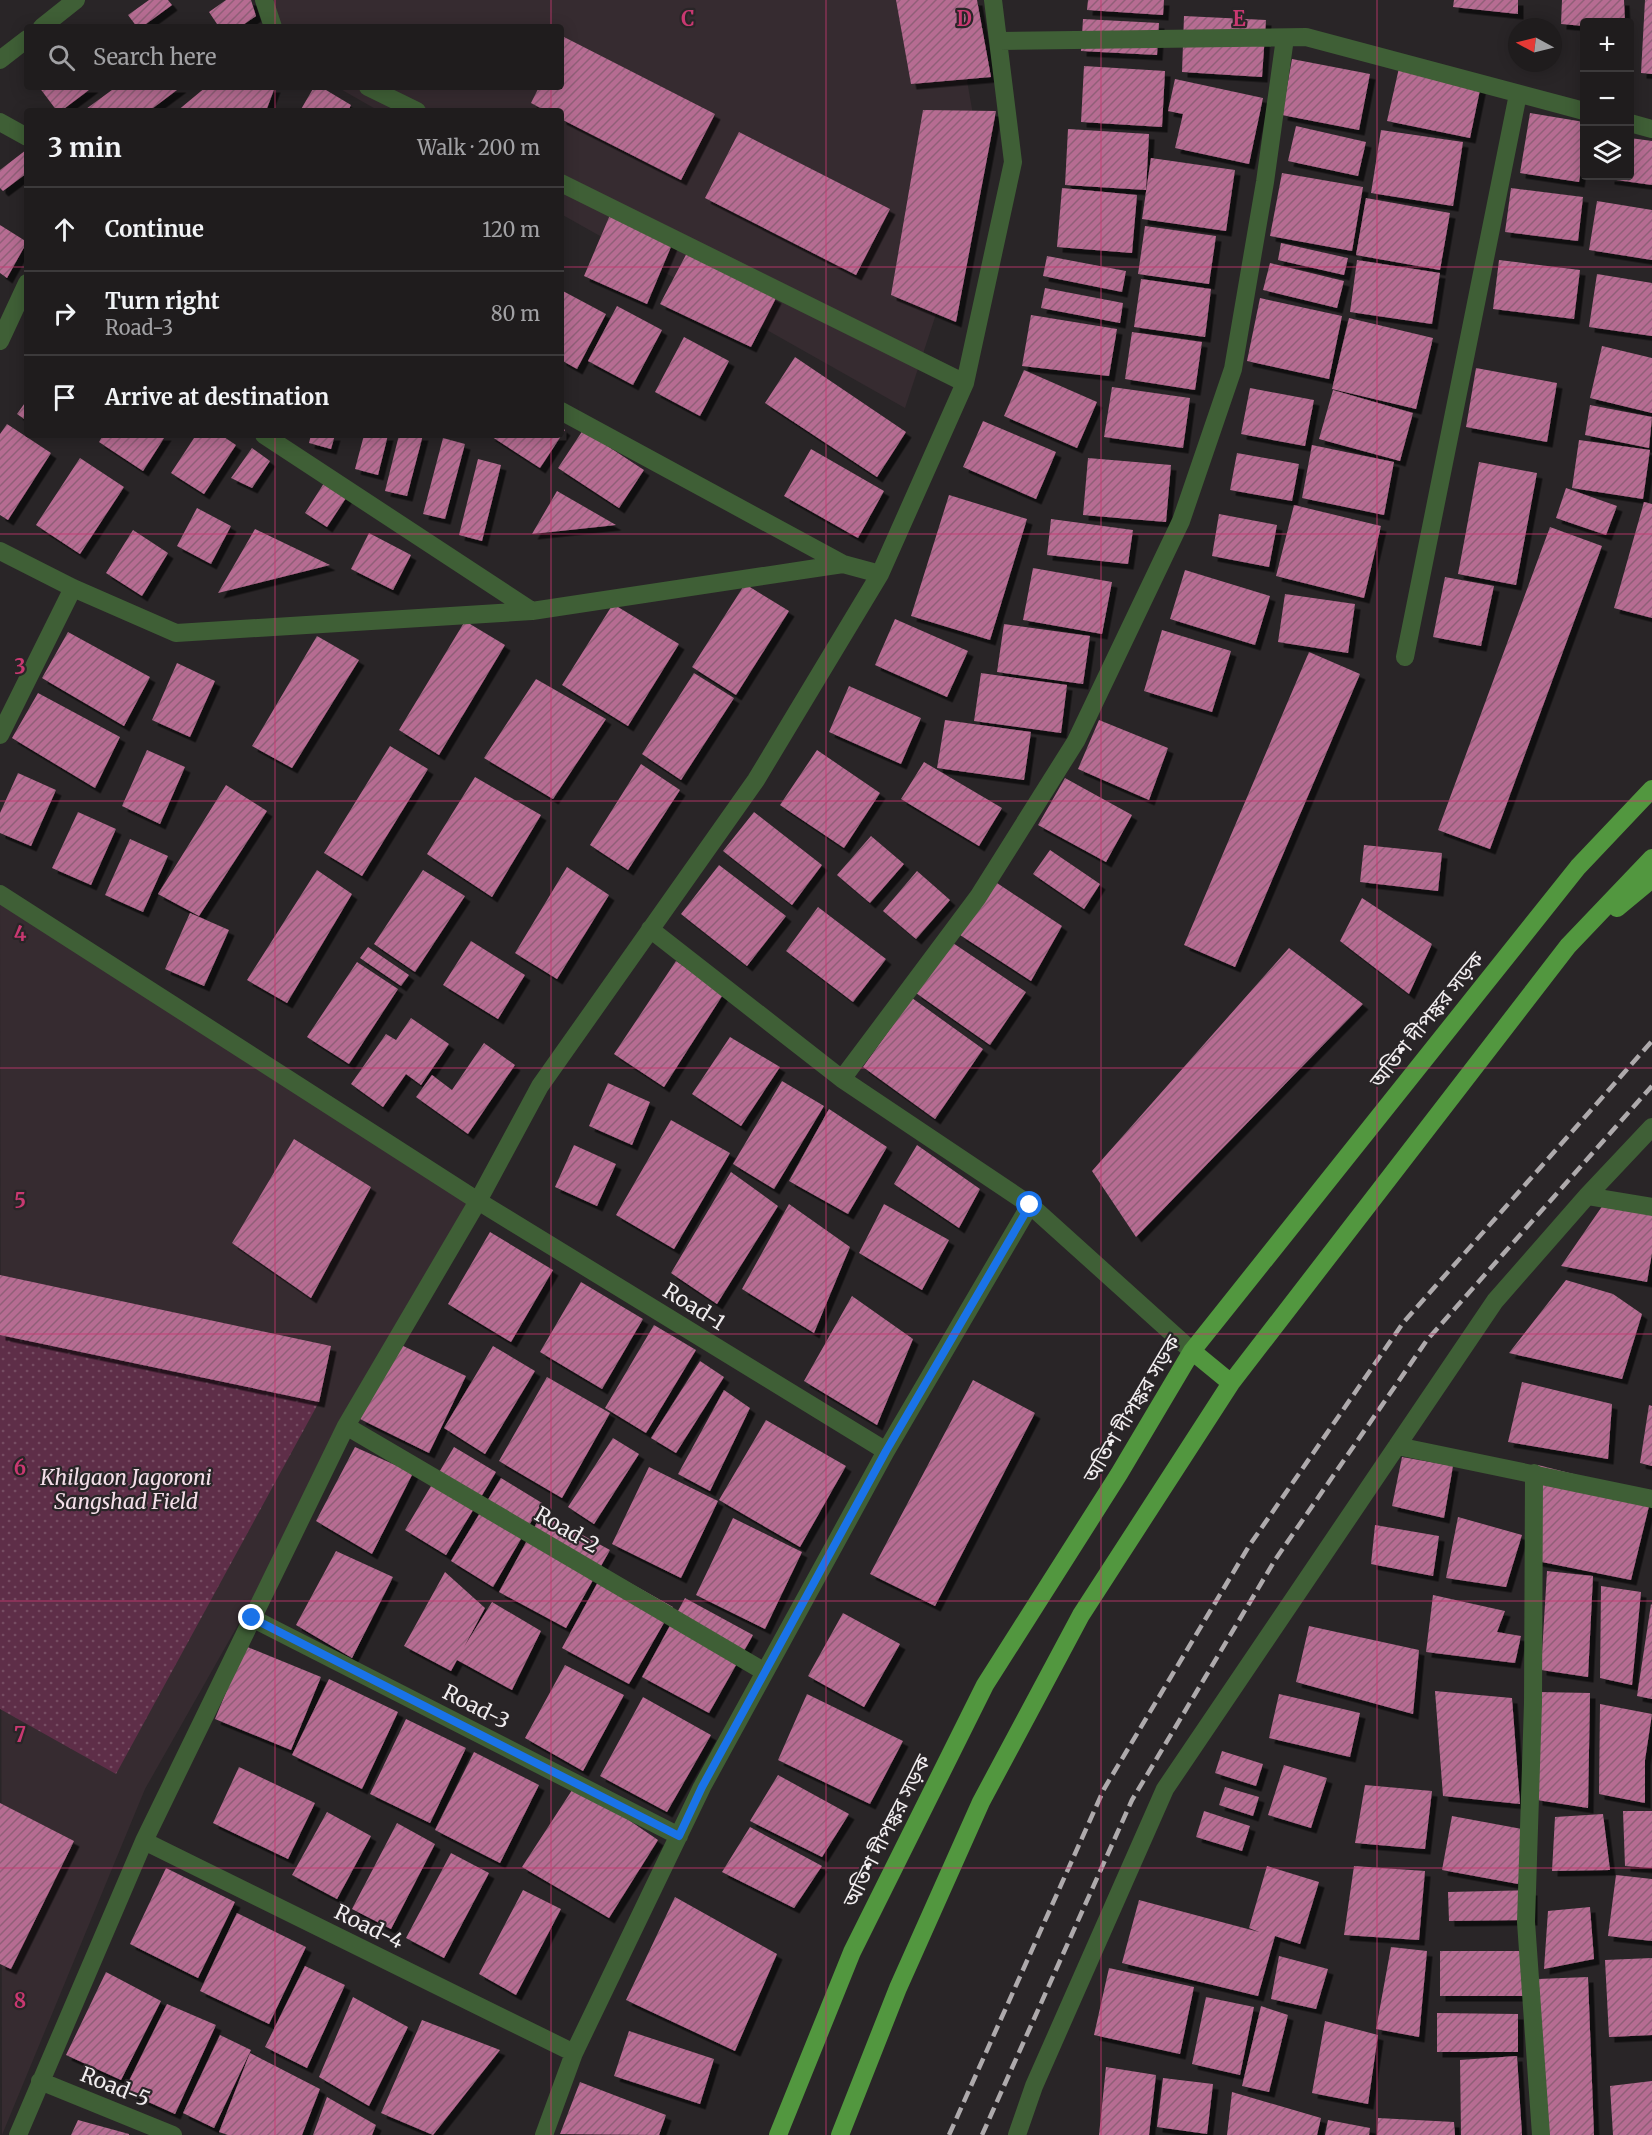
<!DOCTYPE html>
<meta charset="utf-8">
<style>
:root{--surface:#1f1c1d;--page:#272526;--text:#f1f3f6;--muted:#a1a1a4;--line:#3c3a3b}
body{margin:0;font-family:Merriweather,"Noto Sans Bengali",serif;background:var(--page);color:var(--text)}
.controls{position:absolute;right:18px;top:18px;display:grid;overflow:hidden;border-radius:6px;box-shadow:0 3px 15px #0003}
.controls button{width:54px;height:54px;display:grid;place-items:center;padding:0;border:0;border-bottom:2px solid var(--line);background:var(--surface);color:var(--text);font:30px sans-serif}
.compass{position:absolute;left:1508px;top:18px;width:54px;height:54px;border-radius:50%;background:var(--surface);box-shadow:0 3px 15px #0003;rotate:277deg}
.stop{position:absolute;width:18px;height:18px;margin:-14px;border:4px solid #1a73e8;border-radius:50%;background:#fff}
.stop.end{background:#1a73e8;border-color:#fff;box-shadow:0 2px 6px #0008}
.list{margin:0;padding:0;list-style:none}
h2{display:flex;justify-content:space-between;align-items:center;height:78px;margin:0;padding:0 24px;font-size:26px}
h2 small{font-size:20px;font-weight:400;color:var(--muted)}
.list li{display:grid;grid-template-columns:39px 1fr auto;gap:18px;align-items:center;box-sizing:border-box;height:84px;padding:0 24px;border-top:2px solid var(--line)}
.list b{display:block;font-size:22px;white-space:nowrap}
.list p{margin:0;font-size:20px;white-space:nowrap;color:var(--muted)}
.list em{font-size:20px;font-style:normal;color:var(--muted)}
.icon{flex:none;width:33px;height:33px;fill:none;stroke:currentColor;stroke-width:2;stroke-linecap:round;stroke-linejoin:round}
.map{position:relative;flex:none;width:1652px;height:2135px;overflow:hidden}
.search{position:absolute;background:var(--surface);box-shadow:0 3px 15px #0003;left:24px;top:24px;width:540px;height:66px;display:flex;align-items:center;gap:15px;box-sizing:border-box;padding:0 21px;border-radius:6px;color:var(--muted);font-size:22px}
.panel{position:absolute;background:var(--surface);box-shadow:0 3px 15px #0003;left:24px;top:108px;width:540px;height:330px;border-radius:6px}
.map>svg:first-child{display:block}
.built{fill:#362b30}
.park{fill:url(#park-dots)}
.building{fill:url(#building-hatch);filter:url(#shadow)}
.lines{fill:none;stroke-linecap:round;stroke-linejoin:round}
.minor{stroke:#3f5f36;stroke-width:18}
.tertiary{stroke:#3f5f36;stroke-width:18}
.primary{stroke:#52973f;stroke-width:18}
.rail{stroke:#aeaaac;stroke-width:4.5;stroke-dasharray:12 6;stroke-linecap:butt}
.route{stroke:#1a73e8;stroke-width:8}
.grid{fill:none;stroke:#c93871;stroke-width:1.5;stroke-opacity:0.55}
.labels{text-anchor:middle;stroke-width:4.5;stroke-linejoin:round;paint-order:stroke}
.street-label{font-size:21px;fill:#f1edef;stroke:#292527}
.park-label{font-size:21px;font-style:italic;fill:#f3dee8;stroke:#292527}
.grid-label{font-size:20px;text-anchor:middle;font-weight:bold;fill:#c93871;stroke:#292527;stroke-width:4.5;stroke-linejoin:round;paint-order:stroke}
</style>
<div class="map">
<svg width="1652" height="2135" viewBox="0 0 1652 2135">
<defs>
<pattern id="park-dots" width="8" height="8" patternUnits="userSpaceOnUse" patternTransform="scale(1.5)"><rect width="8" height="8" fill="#5e2e48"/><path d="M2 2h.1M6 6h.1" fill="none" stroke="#764d63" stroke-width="1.8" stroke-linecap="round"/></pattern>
<pattern id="building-hatch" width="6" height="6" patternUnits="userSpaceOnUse" patternTransform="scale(1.5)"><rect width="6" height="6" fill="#b66c92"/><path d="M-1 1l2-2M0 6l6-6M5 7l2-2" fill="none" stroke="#905f78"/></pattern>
<filter id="shadow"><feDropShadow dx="5.5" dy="5.5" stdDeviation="0" flood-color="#0009"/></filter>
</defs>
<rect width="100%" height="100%" fill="#292527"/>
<path class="built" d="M273 0H953L983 172 905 408 561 214V111H379L337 87H561V27H274Z
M0 899 478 1201 145 1789 2 2135Z"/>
<path class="park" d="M0 1335 319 1402 116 1774 0 1709Z"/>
<path class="building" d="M149 0H168L172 5 142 27H137L128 15Z
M226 0H251L256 16 240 27H219L209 12Z
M896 0H977L991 77 911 84Z
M1088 0H1164L1163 15 1087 10Z
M1454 0H1518V14L1453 7Z
M1562 0H1624L1625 22H1584V26L1561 24Z
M1645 0H1652V74L1641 73Z
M1184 16 1266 20 1262 77 1182 72Z
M1083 19 1159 23 1157 55 1081 51Z
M564 37 715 114 681 180 561 119V111H546L531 103 539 87H561V43Z
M1292 59 1370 74 1359 130 1282 115Z
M1084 66 1165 71 1162 127 1081 122Z
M1399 68 1481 85 1470 138 1387 121Z
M1175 79 1263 98 1249 164 1175 148 1183 114 1168 111Z
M39 87H93L61 111H57Z
M116 87H181L149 111H88L86 109Z
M206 87H275L266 111H177Z
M314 87H321L351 105 348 111H300Z
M923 110 996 111 956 322 891 295Z
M1530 113 1584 122V151L1579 182 1520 173Z
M1296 126 1366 142 1358 176 1288 161Z
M1068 129 1149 134 1146 190 1065 185Z
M1381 130 1463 142 1453 206 1371 193Z
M739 132 890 209 856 275 705 198Z
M1630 138 1652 141V185L1609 179V176H1630Z
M26 150 27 173 3 191 0 188V170Z
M1151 158 1235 170 1226 231 1142 219Z
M1282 173 1363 187 1352 251 1270 236Z
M1062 188 1137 195 1132 253 1057 247Z
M1511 188 1583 197 1578 241 1505 232Z
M1366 198 1450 213 1440 270 1356 255Z
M1597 201 1652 210V260L1589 250Z
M610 215 673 242 647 304 584 276Z
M0 225 27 242 7 278 0 273Z
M1145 226 1216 236 1209 284 1138 274Z
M1281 243 1348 258 1344 275 1278 260Z
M689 249 776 298 751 347 660 304Z
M1047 256 1126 271 1122 292 1043 276Z
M1357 260 1440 273 1432 324 1350 312Z
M1499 260 1580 270 1574 319 1493 309Z
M1270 263 1344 281 1337 308 1263 290Z
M1597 274 1652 283V336L1589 327Z
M1141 279 1211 289 1205 337 1134 327Z
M1045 288 1123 303 1120 323 1041 308Z
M561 290 606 314 577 369 561 360Z
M1260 298 1342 316 1329 379 1247 361Z
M617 306 662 330 633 385 588 361Z
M1031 315 1117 329 1109 376 1022 366Z
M1349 318 1433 338 1416 409 1332 389Z
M1132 332 1202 342 1195 390 1125 379Z
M684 337 729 361 700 416 655 392Z
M1602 346 1652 358V413L1590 398Z
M795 357 906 432 877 477 765 403Z
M1476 368 1557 383 1547 442 1466 427Z
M1024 370 1097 402 1077 448 1004 416Z
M1112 387 1190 398 1183 448 1104 437Z
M1250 388 1314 400 1305 446 1241 434Z
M1333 390 1413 413 1400 461 1319 439Z
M27 400V421L17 414Z
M1590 405 1652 417 1649 448 1585 435Z
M983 421 1056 452 1036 499 963 467Z
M7 424 51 453 8 520 0 515V434Z
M561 427 565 430 540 468 489 435H561Z
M583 430 644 470 619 508 558 468Z
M103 435H166L143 471 99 442Z
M196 435H221L236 445 204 494 171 473Z
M311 435H335L331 449 309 443Z
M364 435H388L378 475 355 469Z
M399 435H423L407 496 385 491Z
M443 438 465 444 445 519 423 514Z
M1579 440 1650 450 1643 499 1572 488Z
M1312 445 1394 462 1384 515 1302 498Z
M252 448 270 461 252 488 231 478Z
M811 449 884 491 858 538 784 496Z
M1237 453 1299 464 1292 501 1230 490Z
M80 458 124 487 80 554 36 525Z
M1088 458 1171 465 1166 522 1083 515Z
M478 459 501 465 482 541 459 535Z
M1479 462 1537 473 1516 585 1458 574Z
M326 480 348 495 327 527 305 513Z
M1566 488 1617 506 1606 535 1556 518Z
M557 491 616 525 532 534Z
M949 495 1027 519 990 640 911 616Z
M1644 502 1652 504V618L1614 608Z
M1294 505 1381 526 1364 598 1276 576Z
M197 508 231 526 211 564 177 546Z
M1219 514 1277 525 1269 567 1212 556Z
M1051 519 1133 530 1128 564 1047 555Z
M1550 527 1602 546 1490 849 1438 830Z
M255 529 330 565 218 593Z
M133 530 168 553 142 596 106 573Z
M369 533 411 555 393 590 351 569Z
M1033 568 1112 582 1102 634 1023 620Z
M1185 570 1270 596 1255 645 1170 619Z
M1445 577 1494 586 1481 646 1433 637Z
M745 584 789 611 736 695 692 667Z
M1285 594 1355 604 1348 653 1278 642Z
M613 604 679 644 628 726 562 685Z
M895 619 968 651 947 697 875 665Z
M465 621 505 645 439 755 399 730Z
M1004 624 1090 636 1083 684 997 672Z
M1162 630 1231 651 1212 712 1144 691Z
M68 632 150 677 124 726 42 678Z
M317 636 359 660 292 768 252 746Z
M1309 652 1360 674 1235 967 1184 945Z
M177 663 215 681 190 737 152 720Z
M694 673 734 698 681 780 642 754Z
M981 673 1067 685 1061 733 974 721Z
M536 679 606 719 553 799 484 758Z
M849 686 921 718 901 764 829 732Z
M38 693 120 737 95 788 12 738Z
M945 720 1031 732 1024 780 937 768Z
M1099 720 1168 748 1149 800 1078 769Z
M390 746 428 769 362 876 324 853Z
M147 750 185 767 160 824 122 806Z
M817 750 880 793 844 848 780 805Z
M924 762 1002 808 979 846 901 799Z
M641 764 680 790 628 870 590 845Z
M18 773 56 790 31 846 0 833V813Z
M475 777 541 815 492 897 427 854Z
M1065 778 1132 815 1106 862 1038 825Z
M226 785 267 811 199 916 158 894Z
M78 812 116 829 91 885 52 868Z
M754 812 822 865 792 905 723 851Z
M871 836 904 864 870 903 837 875Z
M130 839 168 856 143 912 105 895Z
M1364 845 1442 853 1438 891 1360 882Z
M1050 850 1100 884 1084 909 1033 874Z
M719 865 786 916 747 966 681 914Z
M567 867 609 895 557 979 515 953Z
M317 870 352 894 287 1003 247 980Z
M423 870 465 896 415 972 374 944Z
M917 871 950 900 916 939 883 911Z
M997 883 1062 926 1031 981 960 935Z
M1362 898 1432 944 1409 994 1340 941Z
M818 907 886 959 853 1002 786 951Z
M190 913 229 930 204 986 165 969Z
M471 941 525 975 498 1019 443 985Z
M953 943 1026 992 990 1045 916 993Z
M368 947 409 975 401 986 360 958Z
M1289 948 1363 1004 1136 1237 1092 1171Z
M676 961 724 993 664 1087 614 1054Z
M357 962 398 989 349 1064 307 1037Z
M912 998 983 1049 935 1119 863 1067Z
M411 1018 449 1044 421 1085 406 1074 383 1107 351 1084 386 1034 396 1040Z
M730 1037 780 1067 741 1126 692 1094Z
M484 1043 515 1065 468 1134 416 1097 432 1075 452 1090Z
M782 1081 824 1106 774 1189 733 1164Z
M608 1083 650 1102 632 1145 589 1126Z
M829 1109 887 1147 848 1214 789 1181Z
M671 1120 730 1153 674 1249 616 1215Z
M294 1139 371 1187 311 1298 232 1243Z
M574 1145 616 1164 597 1206 555 1187Z
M917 1145 980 1189 959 1228 894 1184Z
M731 1172 778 1206 717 1304 671 1273Z
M789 1204 850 1247 814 1333 742 1289Z
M884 1204 949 1240 922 1290 859 1253Z
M1603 1205 1652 1215V1253L1647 1282 1561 1266Z
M490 1232 553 1270 511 1342 448 1304Z
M0 1275 331 1346 319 1402 0 1335Z
M1566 1280 1613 1294 1642 1314 1622 1379 1509 1353Z
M581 1282 643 1319 602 1389 540 1352Z
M852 1296 913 1339 877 1425 804 1381Z
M654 1325 696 1350 646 1433 605 1408Z
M397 1343 466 1376 429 1453 360 1419Z
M493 1346 535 1371 485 1454 444 1428Z
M700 1361 724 1377 676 1453 651 1438Z
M547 1377 610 1413 562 1498 499 1461Z
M973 1380 1035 1413 935 1606 870 1574Z
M1522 1382 1612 1404 1608 1459 1508 1442Z
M724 1390 750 1408 710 1491 678 1474Z
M1649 1405 1652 1406V1466L1640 1463Z
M766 1420 846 1466 800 1547 719 1500Z
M613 1438 639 1454 594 1524 568 1507Z
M355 1447 413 1473 372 1554 316 1521Z
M454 1447 496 1472 446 1555 405 1530Z
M1402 1457 1453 1466 1444 1518 1392 1506Z
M1538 1465 1652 1494 1631 1580 1532 1560Z
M649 1467 718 1501 681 1578 612 1544Z
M501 1478 542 1503 493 1587 451 1561Z
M542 1513 610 1550 566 1628 499 1592Z
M1458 1517 1522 1535 1506 1587 1446 1578Z
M733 1518 802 1552 765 1629 696 1595Z
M1375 1525 1439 1536 1433 1576 1371 1564Z
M336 1551 393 1577 352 1658 296 1625Z
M605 1569 673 1607 629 1684 562 1648Z
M1547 1571 1593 1576 1588 1677 1541 1670Z
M445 1572 485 1608 464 1647 492 1602 541 1631 512 1690 457 1660 451 1671 404 1646Z
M1601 1586 1641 1592 1632 1685 1600 1678Z
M1433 1595 1505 1611 1497 1632 1521 1636 1515 1663 1426 1652Z
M685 1598 753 1635 709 1713 642 1677Z
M1651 1604 1652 1605V1699L1637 1696Z
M843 1613 900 1644 864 1707 808 1676Z
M1309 1626 1419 1650 1413 1714 1296 1682Z
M245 1646 321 1677 291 1750 215 1719Z
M565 1665 624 1695 583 1771 525 1738Z
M329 1679 398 1712 362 1789 292 1755Z
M1435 1691 1512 1698 1520 1804 1443 1796Z
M1539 1692 1590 1693 1588 1808 1537 1800Z
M807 1694 903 1741 870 1804 778 1760Z
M1279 1694 1360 1713 1350 1757 1269 1738Z
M643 1697 711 1735 667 1812 600 1776Z
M1600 1704 1652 1714 1645 1760V1803L1599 1794Z
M406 1719 466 1748 430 1823 370 1794Z
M1222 1751 1263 1764 1256 1786 1215 1773Z
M474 1752 539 1785 500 1863 435 1830Z
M1284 1765 1327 1778 1311 1828 1268 1815Z
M239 1767 315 1803 288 1859 213 1823Z
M778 1775 849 1814 822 1857 750 1821Z
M576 1784 658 1840 609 1918 522 1867Z
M1365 1785 1432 1791 1425 1849 1355 1843Z
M1225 1787 1259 1797 1253 1816 1219 1805Z
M0 1803 74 1841 11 1969 0 1964Z
M1204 1811 1250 1826 1242 1851 1196 1837Z
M1623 1811H1652V1868L1625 1866Z
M327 1812 371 1836 337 1899 292 1875Z
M1603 1814 1610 1870 1552 1871 1555 1817Z
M1452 1816 1528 1830 1518 1884 1442 1870Z
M397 1823 435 1844 391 1929 352 1909Z
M750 1827 822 1866 794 1908 722 1872Z
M451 1853 489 1873 444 1958 406 1938Z
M1267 1866 1319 1882 1300 1944 1275 1936 1258 1996 1122 1963 1139 1900 1259 1932 1249 1928Z
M1354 1866 1425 1871 1419 1940 1344 1935Z
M166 1868 235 1902 198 1978 130 1944Z
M1616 1875 1652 1879V1941L1608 1936Z
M523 1890 561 1909 516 1995 479 1974Z
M1532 1890V1920L1449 1921 1448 1892Z
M675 1897 777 1954 735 2051 626 2000Z
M1590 1907 1594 1959 1544 1969 1548 1911Z
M237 1913 306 1947 269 2024 200 1991Z
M1391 1947 1427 1951 1419 2037 1376 2029Z
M1440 1951H1525L1524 1996H1440Z
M1279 1956 1328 1969 1316 2009 1271 1999Z
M1652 1958V2035L1609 2037 1605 1960Z
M305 1966 345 1985 307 2068 265 2047Z
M1109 1968 1194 1987 1180 2054 1094 2035Z
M106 1972 161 2001 121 2080 66 2055Z
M1588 1977 1594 2135H1545L1538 1979Z
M353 1997 408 2027 369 2106 319 2077Z
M1206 1997 1254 2007 1240 2075 1192 2064Z
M167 2004 216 2025 175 2114 124 2091Z
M1261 2006 1288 2015 1269 2092 1242 2086Z
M1437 2013 1518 2014V2052H1437Z
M422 2020 500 2050 433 2135 381 2113Z
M1325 2021 1378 2035 1368 2104 1312 2093Z
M629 2031 714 2059 700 2104 614 2076Z
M220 2035 251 2050 214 2128 183 2113Z
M250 2053 320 2089 302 2135H228L219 2132Z
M1517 2056 1522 2135H1461L1460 2060Z
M1106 2067 1156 2075 1149 2135H1099Z
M1163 2078 1213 2084 1207 2134 1157 2127Z
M1652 2081V2135H1613L1610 2086Z
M580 2082 666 2115 659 2135 560 2134Z
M1232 2092 1321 2118 1317 2135H1227Z
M327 2097 376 2125 372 2135H313Z
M1378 2118 1454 2122 1455 2135H1377Z
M78 2120 129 2134V2135H71Z
M1328 2120 1370 2128 1369 2135H1325Z"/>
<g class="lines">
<path class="minor" d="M264 0 273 27
M999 41 1306 37 1584 111
M368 87 417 111
M0 122 27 137
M1630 123 1652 129
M561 183 965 383
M0 341 27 283
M561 411 843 564 880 574
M264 435 532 611
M0 551 73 588 176 633 532 611 843 564
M1405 657 1518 94
M0 735 73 588
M0 894 478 1201 886 1451
M650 929 842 1079 1030 1205 1192 1351
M842 1079 978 897 1076 741 1181 521 1233 369 1265 182 1285 38
M1587 1196 1652 1207
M346 1426 765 1672
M1397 1446 1652 1499
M1534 1473 1533 1703 1526 1922 1541 2135
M252 1618 679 1836
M144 1841 574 2053
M40 2081 173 2135
M18 2135 144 1841 346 1426 478 1201 540 1086 756 780 880 574 965 383 1013 162 993 0
M544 2135 574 2053 702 1787 886 1451 1030 1205
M1017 2135 1034 2086 1165 1789 1495 1301 1587 1196 1652 1127"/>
<path class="tertiary" d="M42 27 76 0
M0 60 27 39"/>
<path class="primary" d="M1617 908 1652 879
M1192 1351 1231 1383
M778 2135 852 1952 985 1685 1119 1474 1192 1351 1578 867 1652 789
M840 2135 898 1988 981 1802 1081 1615 1231 1383 1568 946 1652 858"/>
<path class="rail" d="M949 2135 1104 1789 1249 1546 1403 1323 1652 1041
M982 2135 1132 1800 1275 1560 1427 1340 1652 1086"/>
</g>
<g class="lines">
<path class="route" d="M252 1618 679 1836 702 1787 886 1451 1030 1205"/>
</g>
<path class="grid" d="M275 0V27M551 0V27M826 0V2135M1101 0V2135M1377 0V2135M275 87V111M551 87V111M0 267H27M561 267H1652M275 435V2135M551 435V2135M0 534H1652M0 801H1652M0 1068H1652M0 1334H1652M0 1601H1652M0 1868H1652"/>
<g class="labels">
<g class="street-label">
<text transform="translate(1427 1020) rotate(-51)" y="7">অতিশ দীপঙ্কর সড়ক</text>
<text transform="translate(694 1307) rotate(32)" y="7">Road-1</text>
<text transform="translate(1132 1409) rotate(-59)" y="7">অতিশ দীপঙ্কর সড়ক</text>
<text transform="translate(567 1530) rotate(30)" y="7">Road-2</text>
<text transform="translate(476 1707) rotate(27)" y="7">Road-3</text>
<text transform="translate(887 1831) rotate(-63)" y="7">অতিশ দীপঙ্কর সড়ক</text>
<text transform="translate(369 1927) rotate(26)" y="7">Road-4</text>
<text transform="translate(115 2087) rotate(22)" y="7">Road-5</text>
</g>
<g class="park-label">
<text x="126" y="1485">Khilgaon Jagoroni<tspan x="126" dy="24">Sangshad Field</tspan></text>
</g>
</g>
<g class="grid-label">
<text x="688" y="26">C</text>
<text x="964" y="26">D</text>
<text x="1239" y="26">E</text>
<text x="20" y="674">3</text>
<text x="20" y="941">4</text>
<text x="20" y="1208">5</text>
<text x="20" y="1475">6</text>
<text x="20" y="1742">7</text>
<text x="20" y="2008">8</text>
</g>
</svg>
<div class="controls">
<button>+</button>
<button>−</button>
<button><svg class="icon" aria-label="layers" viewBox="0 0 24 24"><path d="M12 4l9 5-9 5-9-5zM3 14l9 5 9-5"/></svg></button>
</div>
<svg class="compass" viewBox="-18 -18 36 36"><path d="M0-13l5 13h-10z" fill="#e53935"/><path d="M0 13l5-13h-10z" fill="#a1a1a4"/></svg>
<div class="stop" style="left:1030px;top:1205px"></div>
<div class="stop end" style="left:252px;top:1618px"></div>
<div class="search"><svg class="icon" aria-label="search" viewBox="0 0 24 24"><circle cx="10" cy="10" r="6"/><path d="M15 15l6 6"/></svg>Search here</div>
<section class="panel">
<h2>3 min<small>Walk · 200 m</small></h2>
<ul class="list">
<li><svg class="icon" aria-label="ahead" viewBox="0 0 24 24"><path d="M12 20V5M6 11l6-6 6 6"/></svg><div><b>Continue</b></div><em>120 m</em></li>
<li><svg class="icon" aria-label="right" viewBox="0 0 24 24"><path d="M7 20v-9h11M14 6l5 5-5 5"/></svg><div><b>Turn right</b><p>Road-3</p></div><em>80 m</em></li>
<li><svg class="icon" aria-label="arrive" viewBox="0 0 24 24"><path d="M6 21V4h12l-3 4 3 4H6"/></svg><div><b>Arrive at destination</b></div></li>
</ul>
</section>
</div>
